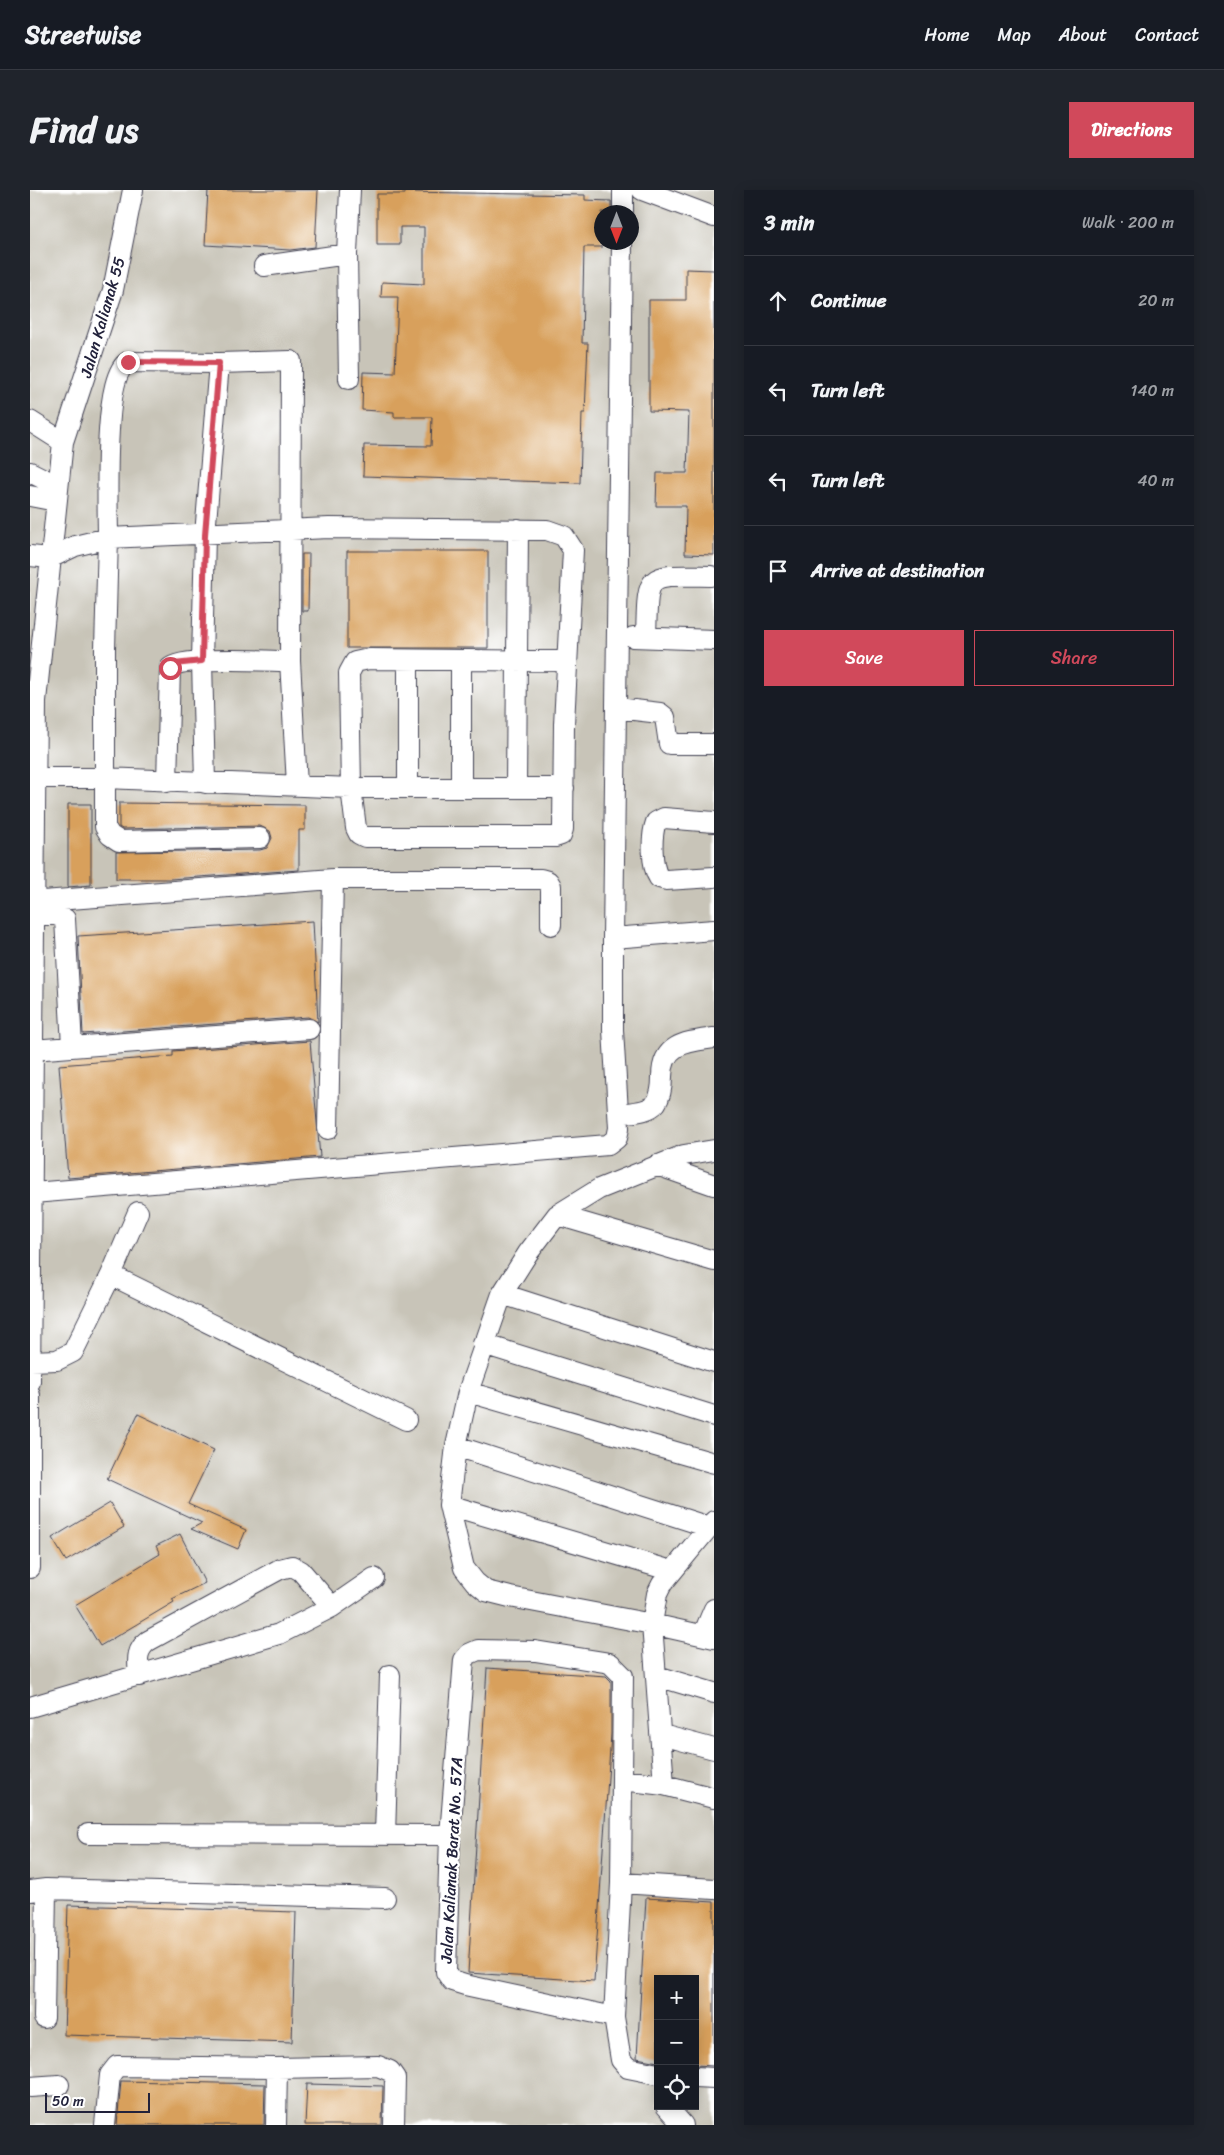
<!DOCTYPE html>
<meta charset="utf-8">
<style>
:root{--surface:#171b24;--page:#20242c;--text:#f1f3f6;--muted:#9ea1a6;--line:#363941;--accent:#d1495b}
body{margin:0;font-family:Sriracha,sans-serif;background:var(--page);color:var(--text)}
.controls{position:absolute;right:15px;bottom:15px;display:grid;overflow:hidden;border-radius:0px;box-shadow:0 2px 12px #0003}
.controls button{width:45px;height:45px;display:grid;place-items:center;padding:0;border:0;border-bottom:1px solid var(--line);background:var(--surface);color:var(--text);font:25px sans-serif}
.compass{position:absolute;left:564px;top:15px;width:45px;height:45px;border-radius:50%;background:var(--surface);box-shadow:0 2px 12px #0003;rotate:180deg}
.scale{position:absolute;left:15px;bottom:12px;width:105px;box-sizing:border-box;padding-left:5px;border:2px solid #22223b;border-top:0;font-size:14px;line-height:18px;white-space:nowrap;color:#22223b;-webkit-text-stroke:4px #fff;paint-order:stroke}
.stop{position:absolute;width:15px;height:15px;margin:-11px;border:4px solid #d1495b;border-radius:50%;background:#fff}
.stop.end{background:#d1495b;border-color:#fff;box-shadow:0 1px 5px #0008}
.list{margin:0;padding:0;list-style:none}
h2{display:flex;justify-content:space-between;align-items:center;height:65px;margin:0;padding:0 20px;font-size:21px}
h2 small{font-size:16px;font-weight:400;color:var(--muted)}
.list li{display:grid;grid-template-columns:32px 1fr auto;gap:15px;align-items:center;box-sizing:border-box;height:90px;padding:0 20px;border-top:1px solid var(--line)}
.list b{display:block;font-size:19px;white-space:nowrap}
.list em{font-size:16px;font-style:normal;color:var(--muted)}
.actions{display:flex;gap:10px;padding:15px 20px}
.actions a{flex:1;padding:11px 0;border:1px solid var(--accent);border-radius:0px;text-align:center;font-size:18px;color:var(--accent)}
.actions .main{background:var(--accent);color:#fff}
.icon{flex:none;width:28px;height:28px;fill:none;stroke:currentColor;stroke-width:2;stroke-linecap:round;stroke-linejoin:round}
.map{position:relative;flex:none;width:684px;height:1935px;overflow:hidden;border-radius:0px}
header{display:flex;align-items:center;gap:30px;box-sizing:border-box;height:70px;padding:0 25px;background:var(--surface);border-bottom:1px solid var(--line)}
header strong{font-size:24px}
nav{display:flex;gap:28px;margin-inline-start:auto;font-size:18px}
.intro{display:flex;align-items:center;justify-content:space-between;box-sizing:border-box;height:120px;padding:0 30px}
h1{margin:0;font-size:35px}
.button{padding:12px 22px;border-radius:0px;background:var(--accent);color:#fff;font-size:18px;font-weight:700}
main{display:flex;gap:30px;padding:0 30px}
aside{flex:1;background:var(--surface);border-radius:0px;box-shadow:0 2px 12px #0003}
.map>svg:first-child{display:block}
.industrial{fill:#c8c4b8;fill-rule:evenodd}
.building{fill:#d8a05b}
.lines{fill:none;stroke-linecap:round;stroke-linejoin:round}
.minor-casing{stroke:#414051;stroke-width:22}
.minor{stroke:#fff;stroke-width:20}
.route{stroke:#d1495b;stroke-width:6}
.labels{text-anchor:middle;stroke-width:4.5;stroke-linejoin:round;paint-order:stroke}
.street-label{font-size:16px;fill:#22223b;stroke:#fff}
</style>
<header>
<strong>Streetwise</strong>
<nav><a>Home</a><a>Map</a><a>About</a><a>Contact</a></nav>
</header>
<div class="intro"><h1>Find us</h1><a class="button">Directions</a></div>
<main>
<div class="map">
<svg width="684" height="1935" viewBox="0 0 684 1935">
<rect width="100%" height="100%" fill="#fff"/>
<filter id="ink" filterUnits="userSpaceOnUse"><feTurbulence type="fractalNoise" baseFrequency=".02" numOctaves="2"/><feDisplacementMap in="SourceGraphic" scale="10" xChannelSelector="R" yChannelSelector="G"/><feConvolveMatrix kernelMatrix="1 2 1 2 8 2 1 2 1" color-interpolation-filters="sRGB"/></filter>
<filter id="wash" filterUnits="userSpaceOnUse"><feTurbulence type="fractalNoise" baseFrequency=".0096" numOctaves="4" result="noise"/><feDisplacementMap in="SourceGraphic" scale="20" xChannelSelector="R" yChannelSelector="G"/><feGaussianBlur stdDeviation="1.12" result="paint"/><feColorMatrix in="noise" values="0 0 0 0 0 0 0 0 0 0 0 0 0 0 0 0 0 1.4 0 .05"/><feComposite in="paint" operator="in"/></filter>
<g filter="url(#wash)">
<rect width="100%" height="100%" fill="#f3e7cf"/>
<path class="industrial" d="M0 0H684V1935H0ZM572 22H602V52H572ZM628 1789H665V1916H628Z"/>
<g id="blocks">
<path class="building" d="M178 0H288L285 57 260 60 175 55Z
M375 2 555 5V10L581 11V22H572V57H554L552 153H558L555 223H552L550 293 333 286 334 255 401 256 402 227H364V222L332 220 333 182 365 183 368 107H351L352 92 394 94V37H370V55H347V4H375Z
M656 79 684 80V365L655 364 656 316H626L627 283H657L659 222 619 221V110H656Z
M317 361H458V458H317Z
M272 364H279L278 421H272Z
M89 613 275 615V640H269V680L140 689H86V662L230 660 237 658 242 648 240 641 230 636 92 639 89 637Z
M38 614H61V695L38 697Z
M283 731 288 832 278 827 53 844 48 746Z
M280 851 290 967 38 988 29 875 143 866V861Z
M108 1224 184 1260 158 1314 216 1340 208 1359 161 1339 172 1333 77 1289Z
M80 1313 94 1337 36 1371 22 1348Z
M150 1344 175 1393 142 1409 144 1412 70 1456 45 1415 130 1364 126 1356Z
M457 1478 576 1486 581 1491V1544L564 1791 438 1783Z
M616 1708 684 1712V1876L665 1875V1789H628V1872L607 1868Z
M38 1715 266 1722 262 1852 34 1845Z
M91 1891 235 1894 234 1935H87Z
M277 1894 353 1896 352 1935H275Z"/>
</g>
</g>
<g filter="url(#ink)">
<use href="#blocks" fill-opacity="0" stroke="#414051" stroke-width="1"/>
<g class="lines">
<defs>
<path id="minor" d="M612 0 684 27
M593 22V0
M234 76 317 64
M189 173 261 171 260 471 267 595
M319 189 317 64 320 0
M0 231 33 252
M0 282 28 296
M0 306 26 311
M0 366 20 368 45 356 78 348C78 317 72 186 98 172L189 173 175 345 172 471 175 593
M603 447 684 450
M616 447C618 381 614 385 681 386
M378 470V598
M431 470V598
M587 518 630 523 635 527 639 554H684
M6 588H75V637L80 645 89 651 230 648
M137 592 140 478C152 466 238 471 260 471
M486 598 488 339
M534 598H321L75 588V459L78 348 299 338 517 340 534 346 543 360 534 534 533 639 531 645 525 647H335L329 644 326 638 321 598 319 483 325 472 339 469 536 471
M684 632 634 628 626 632C621 646 621 676 629 688L636 690 684 687
M0 712 303 689H511L518 691 521 696V735
M5 725H26L35 729 42 856
M583 748 684 740
M2 860 279 839
M589 924C599 922 618 923 626 913 631 906 632 896 632 887 632 853 657 852 684 848
M298 939 303 689
M627 975 684 995
M3 1003 578 955 587 948 589 938 583 840V748L592 52
M527 1025 684 1071
M81 1085 108 1022
M472 1104 684 1172
M453 1154 684 1226
M1 1171 27 1170 43 1162 81 1085 376 1230
M0 1192 6 511 33 252 83 100 103 0
M438 1202 684 1273
M0 1205V1378
M426 1256 679 1337
M419 1315 642 1381
M684 1331 632 1394 627 1404 622 1434 684 1448
M673 1445 684 1419
M109 1486C108 1471 105 1461 118 1451L250 1379 262 1376 271 1381 302 1417
M627 1486 684 1503
M0 1517 249 1444 302 1417 344 1388
M632 1545 684 1559
M592 1590 634 1595 684 1608
M634 1595 622 1434 480 1407 456 1401 445 1392 434 1378 419 1315 426 1256 438 1202 472 1104 498 1063 527 1025 569 999 654 965 684 960
M58 1644 420 1645
M355 1645 360 1485
M591 1693 684 1699
M0 1701 16 1699 355 1708
M584 1827 435 1795 422 1791 416 1782 420 1645 434 1470 439 1464 448 1460 505 1461 580 1473 593 1486 591 1693 584 1827 591 1870 598 1878 628 1884
M14 1828 16 1699
M665 1887 684 1888
M0 1897 29 1895
M636 1916 653 1935
M75 1935 80 1885 87 1876 247 1878 348 1876 360 1881 365 1888 364 1935
M246 1935 247 1878"/>
</defs>
<use href="#minor" class="minor-casing"/>
<use href="#minor" class="minor"/>
</g>
</g>
<g class="lines" filter="url(#ink)">
<path class="route" d="M98 172 189 173 175 345 172 471 144 474 140 478"/>
</g>
<g class="labels">
<g class="street-label">
<text transform="translate(72 127) rotate(-74)" y="6">Jalan Kalianak 55</text>
<text transform="translate(421 1670) rotate(-87)" y="6">Jalan Kalianak Barat No. 57A</text>
</g>
</g>
</svg>
<div class="controls">
<button>+</button>
<button>−</button>
<button><svg class="icon" aria-label="locate" viewBox="0 0 24 24"><circle cx="12" cy="12" r="6"/><path d="M12 2v4M12 18v4M2 12h4M18 12h4"/></svg></button>
</div>
<svg class="compass" viewBox="-18 -18 36 36"><path d="M0-13l5 13h-10z" fill="#e53935"/><path d="M0 13l5-13h-10z" fill="#9ea1a6"/></svg>
<div class="scale">50 m</div>
<div class="stop" style="left:140px;top:478px"></div>
<div class="stop end" style="left:98px;top:172px"></div>
</div>
<aside>
<h2>3 min<small>Walk · 200 m</small></h2>
<ul class="list">
<li><svg class="icon" aria-label="ahead" viewBox="0 0 24 24"><path d="M12 20V5M6 11l6-6 6 6"/></svg><div><b>Continue</b></div><em>20 m</em></li>
<li><svg class="icon" aria-label="left" viewBox="0 0 24 24"><path d="M17 20v-9H6M10 6l-5 5 5 5"/></svg><div><b>Turn left</b></div><em>140 m</em></li>
<li><svg class="icon" aria-label="left" viewBox="0 0 24 24"><path d="M17 20v-9H6M10 6l-5 5 5 5"/></svg><div><b>Turn left</b></div><em>40 m</em></li>
<li><svg class="icon" aria-label="arrive" viewBox="0 0 24 24"><path d="M6 21V4h12l-3 4 3 4H6"/></svg><div><b>Arrive at destination</b></div></li>
</ul>
<div class="actions"><a class="main">Save</a><a>Share</a></div>
</aside>
</main>
